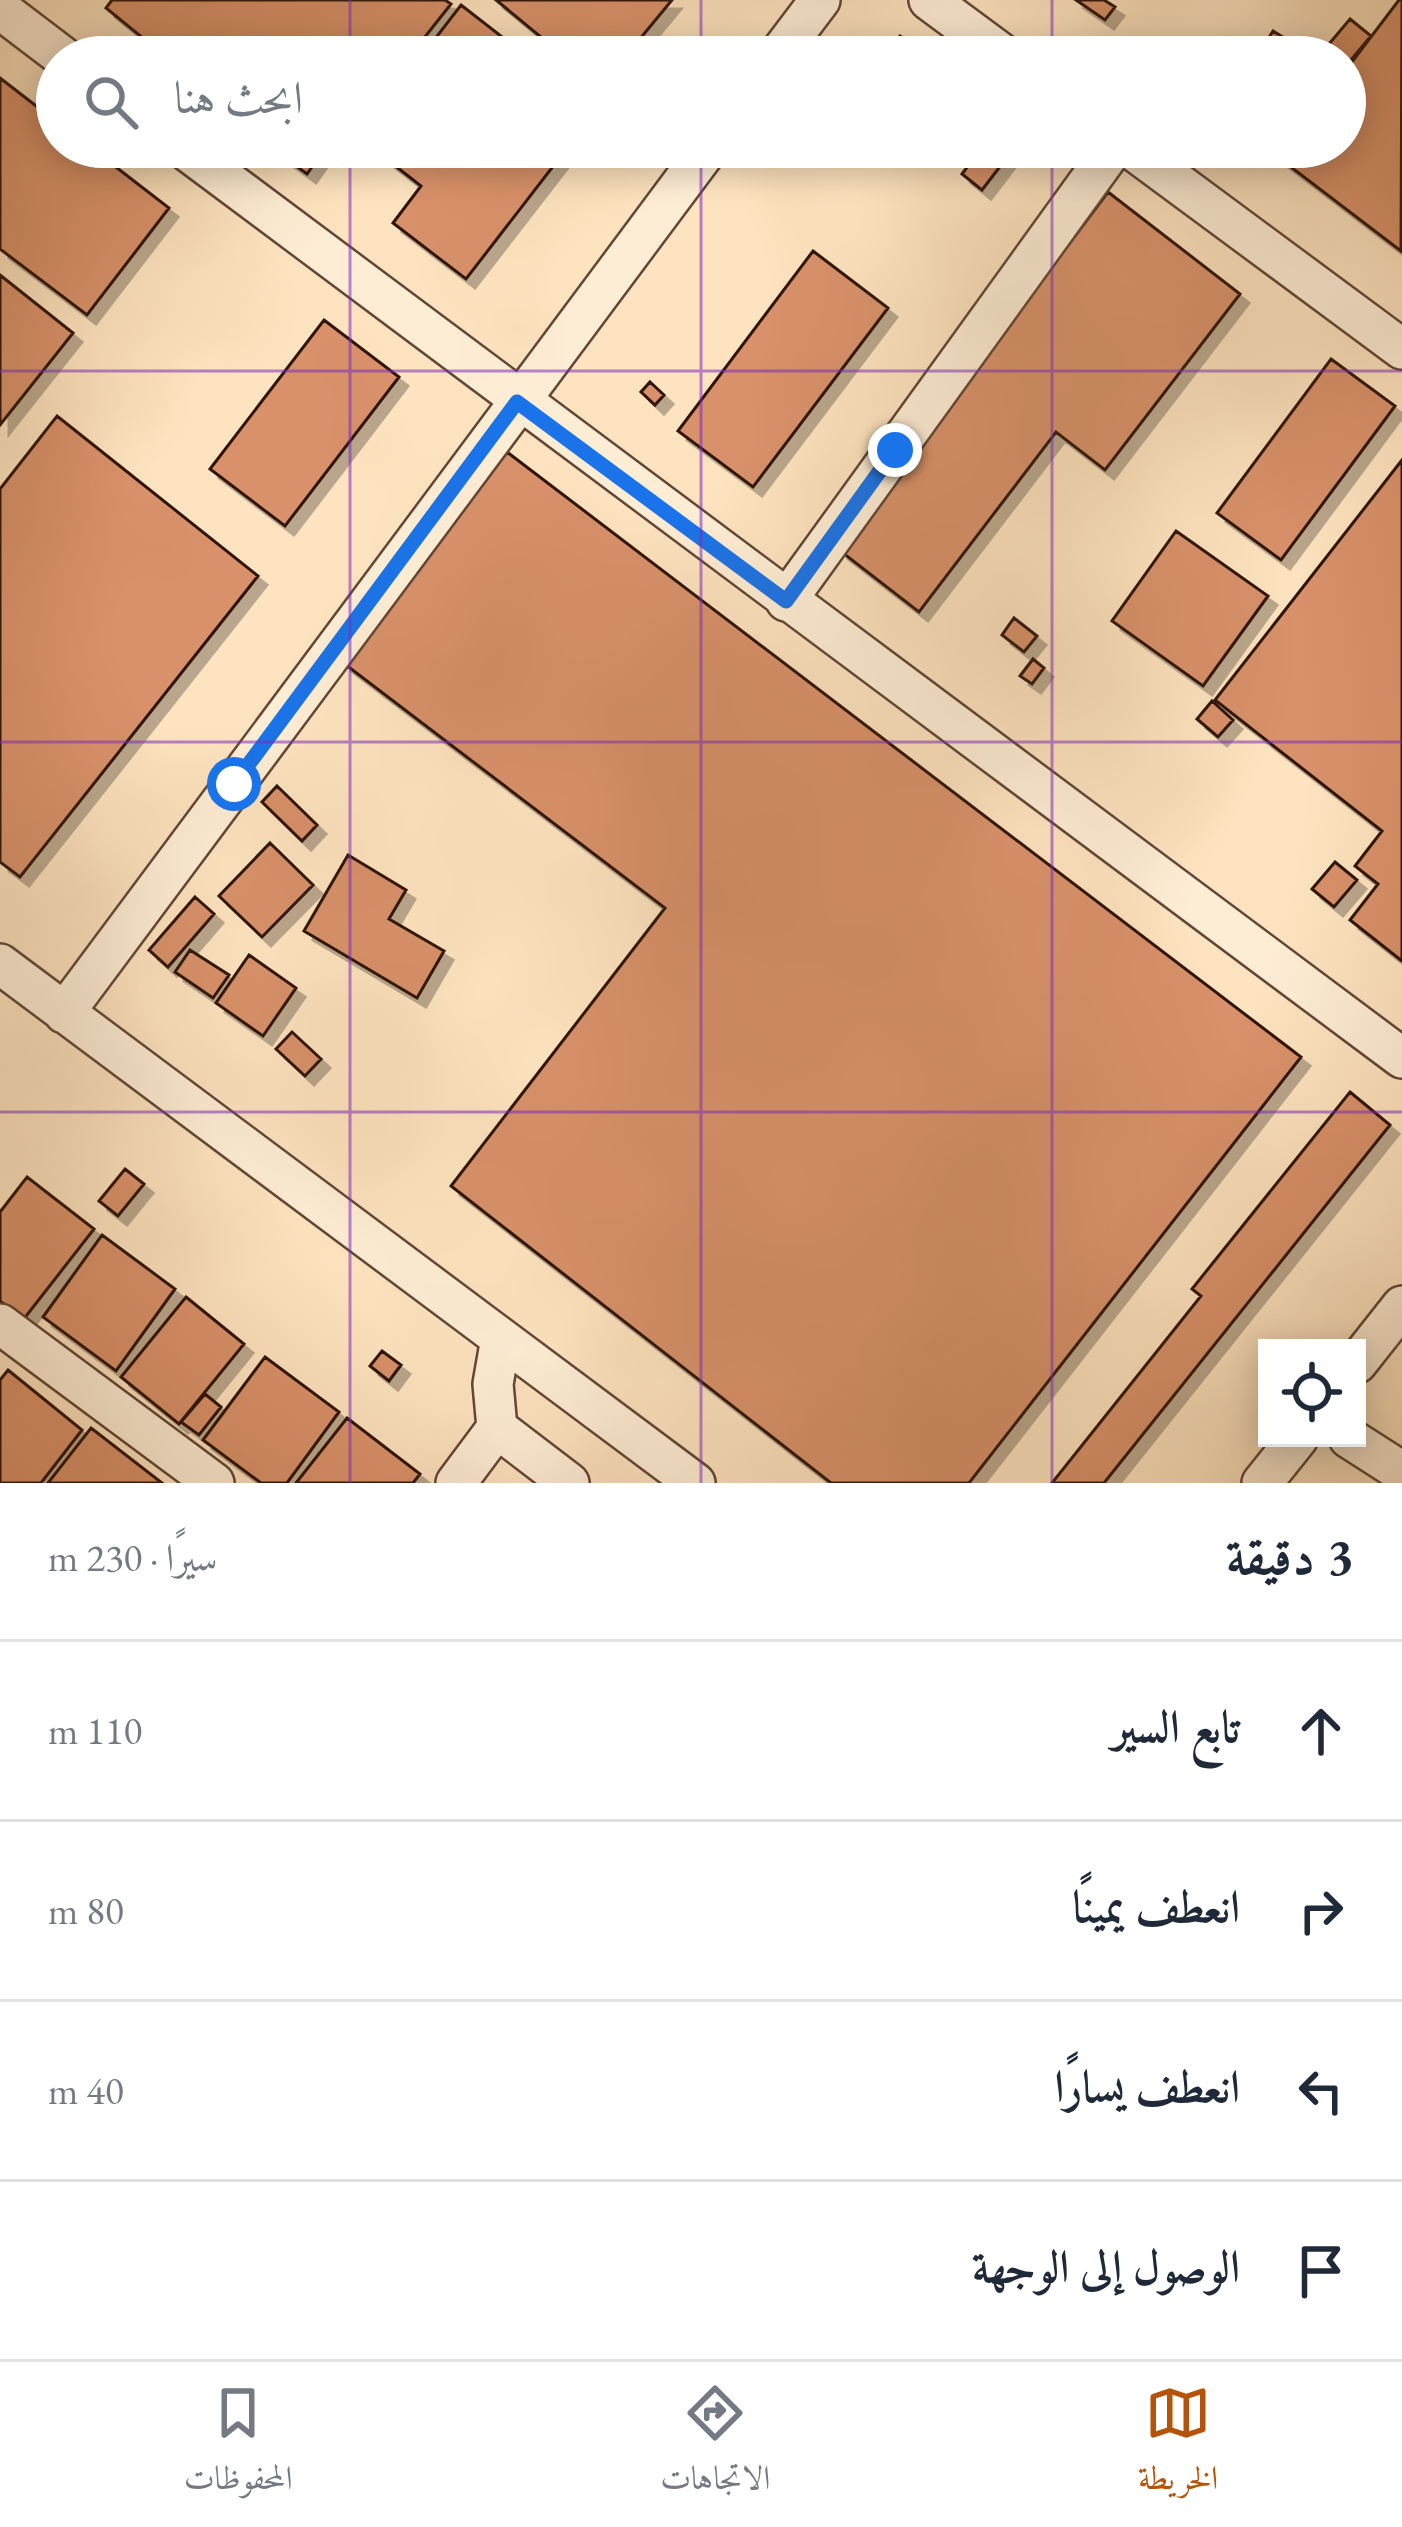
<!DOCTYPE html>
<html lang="ar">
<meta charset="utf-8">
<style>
:root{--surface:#fff;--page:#f6f6f7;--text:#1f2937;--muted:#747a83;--line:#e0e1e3;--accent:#b45309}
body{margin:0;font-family:"EB Garamond",Amiri,serif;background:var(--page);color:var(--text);direction:rtl}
.controls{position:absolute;right:36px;bottom:36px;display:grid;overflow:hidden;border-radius:0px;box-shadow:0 6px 30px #0003}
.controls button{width:108px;height:108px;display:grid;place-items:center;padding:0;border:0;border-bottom:3px solid var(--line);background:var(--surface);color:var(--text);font:60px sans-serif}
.stop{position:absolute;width:36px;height:36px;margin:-27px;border:9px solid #1a73e8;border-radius:50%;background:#fff}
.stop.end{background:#1a73e8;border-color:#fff;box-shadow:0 3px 12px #0008}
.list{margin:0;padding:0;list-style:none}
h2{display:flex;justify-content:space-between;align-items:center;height:156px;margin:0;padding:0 48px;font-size:51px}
h2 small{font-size:39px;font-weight:400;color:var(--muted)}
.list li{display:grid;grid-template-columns:78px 1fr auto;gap:36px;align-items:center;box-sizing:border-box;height:180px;padding:0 48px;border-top:3px solid var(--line)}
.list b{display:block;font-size:45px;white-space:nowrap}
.list em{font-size:39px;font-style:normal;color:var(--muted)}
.icon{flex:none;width:66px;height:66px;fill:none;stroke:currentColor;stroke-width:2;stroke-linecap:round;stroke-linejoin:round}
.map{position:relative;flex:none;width:1402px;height:1483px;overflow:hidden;direction:ltr}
.search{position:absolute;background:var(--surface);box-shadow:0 6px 30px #0003;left:36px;right:36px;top:36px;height:132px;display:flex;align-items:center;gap:30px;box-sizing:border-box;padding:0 42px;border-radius:66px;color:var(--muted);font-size:45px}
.sheet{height:876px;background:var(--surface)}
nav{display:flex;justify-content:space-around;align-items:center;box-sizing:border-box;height:168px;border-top:3px solid var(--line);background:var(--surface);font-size:33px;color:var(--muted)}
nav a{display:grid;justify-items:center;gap:6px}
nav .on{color:var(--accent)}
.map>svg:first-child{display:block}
.building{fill:#d8916a;stroke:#2f1309;stroke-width:3;filter:url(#shadow)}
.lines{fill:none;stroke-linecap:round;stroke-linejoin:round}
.minor-casing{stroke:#624736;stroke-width:44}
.minor{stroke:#feedd5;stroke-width:39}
.route{stroke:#1a73e8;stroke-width:15}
.grid{fill:none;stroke:#7b2cbf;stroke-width:3;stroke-opacity:0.55}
</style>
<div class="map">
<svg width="1402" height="1483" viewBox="0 0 1402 1483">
<defs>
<filter id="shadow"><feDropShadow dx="9" dy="9" stdDeviation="0" flood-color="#0004"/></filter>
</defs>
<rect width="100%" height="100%" fill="#fde3bf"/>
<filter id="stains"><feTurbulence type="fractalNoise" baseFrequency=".00167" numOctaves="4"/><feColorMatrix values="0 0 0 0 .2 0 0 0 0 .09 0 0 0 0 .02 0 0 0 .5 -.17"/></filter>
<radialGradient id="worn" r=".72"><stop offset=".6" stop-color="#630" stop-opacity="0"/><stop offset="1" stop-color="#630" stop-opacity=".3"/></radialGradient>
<path class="building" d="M112 0H445L451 4 409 57H166L106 8Z
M496 0H672L625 57H565Z
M1076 0H1104L1115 7 1105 20Z
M1399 0H1402L1401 251 1279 158 1287 147H1345V71Z
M461 5 528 57H421Z
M1350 19 1371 36 1345 67V57H1318Z
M1273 31 1315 57H1257Z
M900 36 928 57H884Z
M0 78 57 122V147H90L169 208 87 315 0 249Z
M270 147H326L307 174Z
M371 147H568L466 279 393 223 421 186Z
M982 147H1015L982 190 962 174Z
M1108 192 1240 294 1105 470 1056 432 919 612 839 550Z
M813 251 888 308 753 487 678 431Z
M0 275 73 333 0 425Z
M324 320 399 377 285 526 210 469Z
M1331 359 1395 406 1281 560 1217 513Z
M650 382 664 395 655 405 641 392Z
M57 416 258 576 20 877 0 862V489Z
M507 452 1301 1057 969 1483H831L451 1186 665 908 342 662Z
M1402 460V961L1350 920 1378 884 1355 866 1382 831 1215 700Z
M1176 531 1268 596 1203 686 1112 621Z
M1014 618 1037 636 1024 652 1002 635Z
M1033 659 1044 668 1032 684 1020 676Z
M1212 701 1233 720 1218 737 1197 719Z
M277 786 317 825 302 841 262 802Z
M270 843 313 885 262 937 219 896Z
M348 855 406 890 389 919 444 951 417 998 304 931Z
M1335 862 1357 880 1334 907 1312 889Z
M195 897 214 914 168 967 149 950Z
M190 950 229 975 213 998 175 972Z
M249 955 296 988 263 1036 216 1003Z
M292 1032 321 1059 305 1076 276 1049Z
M1350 1092 1390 1125 1104 1483H1052L1201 1296 1192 1289Z
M125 1169 144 1184 118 1216 99 1201Z
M27 1177 94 1229 23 1320 0 1301V1212Z
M102 1235 175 1289 116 1371 43 1317Z
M186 1297 244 1344 179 1424 121 1377Z
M382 1351 401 1365 389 1381 370 1366Z
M265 1357 339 1412 287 1483H261L203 1440Z
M8 1370 82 1430 41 1483H0V1380Z
M205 1394 221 1407 199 1435 181 1422Z
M347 1418 420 1474 413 1483H296Z
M91 1428 162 1483H48Z"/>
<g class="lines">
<defs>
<path id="minor" d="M929 0 1006 57
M0 9 63 57
M777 57 820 0
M182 147 1402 1058
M1129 147 1402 349
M786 601 1114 147
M0 964 695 1483
M64 1013 709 147
M0 1324 214 1483
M1357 1363 1402 1306
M497 1428 569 1483
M1349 1438 1402 1472
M456 1483 497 1428 493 1384 501 1338
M1262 1483 1298 1438"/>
</defs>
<use href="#minor" class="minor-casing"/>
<use href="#minor" class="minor"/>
</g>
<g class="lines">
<path class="route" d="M234 784 517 402 786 601 895 450"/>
</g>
<path class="grid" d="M350 0V57M701 0V57M1052 0V57M350 147V1483M701 147V1483M1052 147V1483M0 371H1402M0 742H1402M0 1112H1402"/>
<rect width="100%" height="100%" filter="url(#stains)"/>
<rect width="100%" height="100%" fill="url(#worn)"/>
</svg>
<div class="controls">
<button><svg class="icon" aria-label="locate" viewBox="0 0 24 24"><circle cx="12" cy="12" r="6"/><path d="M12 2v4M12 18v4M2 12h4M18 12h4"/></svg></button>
</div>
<div class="stop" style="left:234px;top:784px"></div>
<div class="stop end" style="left:895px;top:450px"></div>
<div class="search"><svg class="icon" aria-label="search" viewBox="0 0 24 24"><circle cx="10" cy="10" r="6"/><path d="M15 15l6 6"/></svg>ابحث هنا</div>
</div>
<section class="sheet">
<h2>3 دقيقة<small>سيرًا · 230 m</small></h2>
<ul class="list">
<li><svg class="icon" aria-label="ahead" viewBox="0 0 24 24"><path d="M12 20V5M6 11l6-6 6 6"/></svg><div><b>تابع السير</b></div><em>110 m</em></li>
<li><svg class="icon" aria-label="right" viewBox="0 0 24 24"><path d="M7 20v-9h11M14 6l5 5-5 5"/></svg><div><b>انعطف يمينًا</b></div><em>80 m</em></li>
<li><svg class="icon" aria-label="left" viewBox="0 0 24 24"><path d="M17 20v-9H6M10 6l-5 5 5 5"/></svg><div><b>انعطف يسارًا</b></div><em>40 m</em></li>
<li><svg class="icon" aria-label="arrive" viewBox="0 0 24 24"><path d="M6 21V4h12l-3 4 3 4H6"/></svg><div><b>الوصول إلى الوجهة</b></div></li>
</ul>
</section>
<nav>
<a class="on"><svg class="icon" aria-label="map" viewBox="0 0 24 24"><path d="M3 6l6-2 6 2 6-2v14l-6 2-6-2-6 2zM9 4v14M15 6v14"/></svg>الخريطة</a>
<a><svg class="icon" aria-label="directions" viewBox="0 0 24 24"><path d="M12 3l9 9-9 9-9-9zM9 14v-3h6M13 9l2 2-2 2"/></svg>الاتجاهات</a>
<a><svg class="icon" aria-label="saved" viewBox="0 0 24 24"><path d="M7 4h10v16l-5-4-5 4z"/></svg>المحفوظات</a>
</nav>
